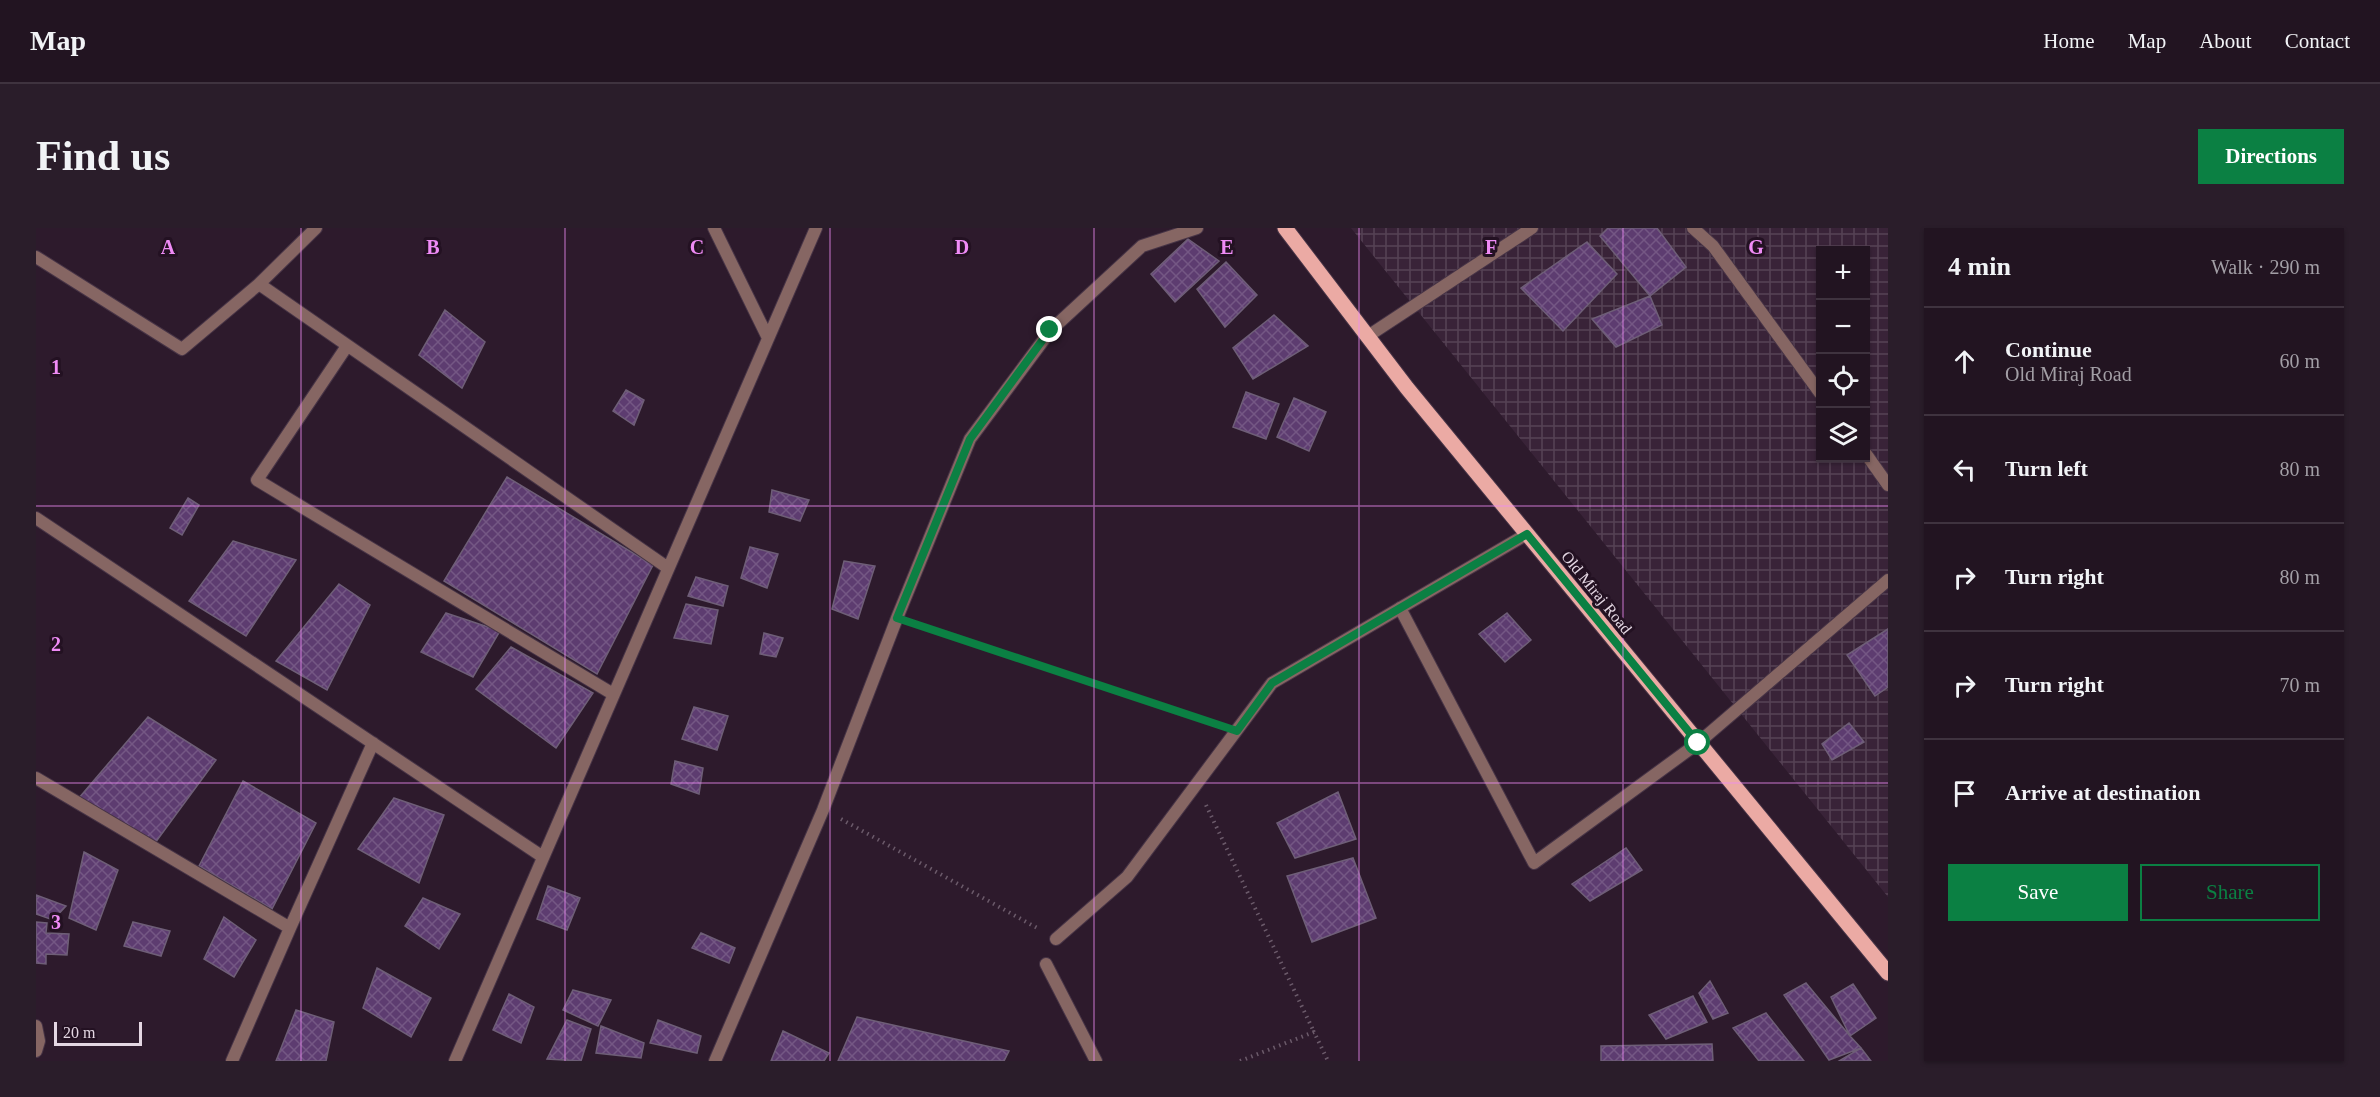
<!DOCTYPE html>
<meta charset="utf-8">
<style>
:root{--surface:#221421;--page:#2a1d2a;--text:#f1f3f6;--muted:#a29ea5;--line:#3f333f;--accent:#0b8043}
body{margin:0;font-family:Georgia,serif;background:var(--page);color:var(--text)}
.controls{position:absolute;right:18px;top:18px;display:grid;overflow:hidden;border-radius:0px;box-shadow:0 2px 4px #0004}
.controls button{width:54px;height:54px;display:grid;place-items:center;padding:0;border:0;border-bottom:2px solid var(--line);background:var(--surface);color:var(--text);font:30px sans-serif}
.scale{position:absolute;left:18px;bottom:15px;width:88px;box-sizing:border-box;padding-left:6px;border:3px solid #e4d7e3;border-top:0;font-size:16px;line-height:21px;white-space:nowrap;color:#e4d7e3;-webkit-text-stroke:4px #231122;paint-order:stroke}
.stop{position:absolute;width:18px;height:18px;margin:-14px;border:4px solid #0b8043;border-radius:50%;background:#fff}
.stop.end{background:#0b8043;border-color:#fff;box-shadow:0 2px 6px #0008}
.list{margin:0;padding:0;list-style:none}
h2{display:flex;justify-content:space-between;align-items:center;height:78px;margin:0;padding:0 24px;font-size:26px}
h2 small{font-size:20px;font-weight:400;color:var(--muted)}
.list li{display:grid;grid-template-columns:39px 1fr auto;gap:18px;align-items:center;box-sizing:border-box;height:108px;padding:0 24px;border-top:2px solid var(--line)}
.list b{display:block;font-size:22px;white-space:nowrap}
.list p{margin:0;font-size:20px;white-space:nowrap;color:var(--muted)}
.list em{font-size:20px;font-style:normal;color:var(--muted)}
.actions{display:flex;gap:12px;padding:18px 24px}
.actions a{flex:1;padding:14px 0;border:2px solid var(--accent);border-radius:0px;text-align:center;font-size:21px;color:var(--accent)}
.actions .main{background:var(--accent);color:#fff}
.icon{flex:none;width:33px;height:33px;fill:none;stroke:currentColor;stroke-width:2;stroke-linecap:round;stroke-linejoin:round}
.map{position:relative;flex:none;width:1852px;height:833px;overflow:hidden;border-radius:0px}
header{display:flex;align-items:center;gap:36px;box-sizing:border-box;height:84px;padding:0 30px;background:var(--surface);border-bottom:2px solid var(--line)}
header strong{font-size:28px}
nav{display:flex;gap:33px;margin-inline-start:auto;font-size:21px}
.intro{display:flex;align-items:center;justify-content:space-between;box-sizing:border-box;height:144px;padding:0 36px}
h1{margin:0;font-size:42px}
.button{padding:15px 27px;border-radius:0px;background:var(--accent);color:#fff;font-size:21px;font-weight:700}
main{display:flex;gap:36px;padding:0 36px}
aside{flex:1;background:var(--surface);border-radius:0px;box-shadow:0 2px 4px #0004}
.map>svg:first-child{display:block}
.industrial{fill:url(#industrial-grid);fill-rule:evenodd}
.building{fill:url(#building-cross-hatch);stroke:#6e5e77;stroke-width:1.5}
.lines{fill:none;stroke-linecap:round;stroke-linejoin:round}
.lane-casing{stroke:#473446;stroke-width:14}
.street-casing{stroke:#473446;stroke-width:14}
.primary-casing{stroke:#473446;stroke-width:17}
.path{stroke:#6b5a6a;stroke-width:4;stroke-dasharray:1.5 4.5;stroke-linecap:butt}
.lane{stroke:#866663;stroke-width:12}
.street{stroke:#866663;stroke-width:12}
.primary{stroke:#ebaaa4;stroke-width:15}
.route{stroke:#0b8043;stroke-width:8}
.grid{fill:none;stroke:#ef8bf6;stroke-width:1.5;stroke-opacity:0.55}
.labels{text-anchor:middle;stroke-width:6;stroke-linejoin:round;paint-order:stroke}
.street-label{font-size:16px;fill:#e4d7e3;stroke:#231122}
.grid-label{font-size:20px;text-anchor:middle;font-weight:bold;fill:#ef8bf6;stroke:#231122;stroke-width:6;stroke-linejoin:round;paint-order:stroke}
</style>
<header>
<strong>Map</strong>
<nav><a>Home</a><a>Map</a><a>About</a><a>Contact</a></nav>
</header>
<div class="intro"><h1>Find us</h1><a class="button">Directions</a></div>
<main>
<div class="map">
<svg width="1852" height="833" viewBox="0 0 1852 833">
<defs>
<pattern id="industrial-grid" width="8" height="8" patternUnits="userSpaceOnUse" patternTransform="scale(1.5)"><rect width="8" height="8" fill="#392338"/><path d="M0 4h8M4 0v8" fill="none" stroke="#564255"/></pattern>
<pattern id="building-cross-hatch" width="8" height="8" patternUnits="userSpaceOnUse" patternTransform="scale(1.5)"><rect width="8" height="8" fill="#5d3c70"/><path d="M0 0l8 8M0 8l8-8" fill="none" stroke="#745784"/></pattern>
</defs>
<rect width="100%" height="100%" fill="#2d1a2c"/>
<path class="industrial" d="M1315 0H1852V669ZM1784 22H1830V230H1784Z"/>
<path class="building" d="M1572 0H1621L1650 39 1614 68 1564 8Z
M1152 11 1183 33 1139 74 1115 46Z
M1551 14 1581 46 1527 103 1485 60Z
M1190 34 1221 67 1189 99 1161 61Z
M1614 68 1626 97 1580 119 1556 91Z
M409 82 449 114 426 160 383 127Z
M1238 87 1272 118 1217 151 1197 120Z
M590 162 608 172 598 197 577 183Z
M1210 164 1243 176 1230 211 1197 199Z
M1258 170 1290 184 1273 223 1241 209Z
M471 249 617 337 561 446 408 353Z
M736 262 773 272 764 293 733 284Z
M152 270 163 277 146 307 134 300Z
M197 313 260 332 210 408 153 373Z
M714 319 742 326 731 360 705 350Z
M808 333 839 338 822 391 796 381Z
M660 349 692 358 687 378 652 368Z
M303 356 334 377 291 462 240 433Z
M650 376 682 382 675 416 638 410Z
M410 385 464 403 437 449 385 424Z
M1471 385 1495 412 1469 434 1443 406Z
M1852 401V459L1839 468 1811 427Z
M728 405 747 410 740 429 724 426Z
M475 419 557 465 520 520 440 461Z
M658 479 692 488 681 522 646 511Z
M112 489 180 532 119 615 42 571Z
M1813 495 1828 514 1796 532 1786 516Z
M639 533 667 540 663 566 635 556Z
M207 553 280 595 236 681 163 638Z
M1302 564 1320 611 1259 630 1241 595Z
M358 570 408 587 383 655 322 621Z
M1590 620 1606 642 1554 673 1536 656Z
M48 624 82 642 60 702 33 690Z
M1317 630 1340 690 1276 714 1251 648Z
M512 658 544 670 531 702 501 691Z
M0 667 30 678 17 692 0 686Z
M387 670 424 686 403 721 369 698Z
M188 689 220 712 198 749 168 731Z
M0 694 11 695 10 705 33 706 31 727 10 726V736L0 735Z
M97 694 134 703 125 728 88 718Z
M665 705 699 720 693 735 656 720Z
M341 740 395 770 375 809 327 780Z
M1674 753 1692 785 1677 791 1663 765Z
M1770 755 1814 808 1825 820 1793 832 1748 767Z
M1817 756 1840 790 1814 808 1795 769Z
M537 762 575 772 562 798 527 782Z
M473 766 498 779 485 815 457 802Z
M1657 768 1671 794 1630 811 1613 787Z
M260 782 298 794 290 833H240Z
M1730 785 1768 833H1723L1697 800Z
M821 789 973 823 968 833H802Z
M531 792 555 801 545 833 511 831Z
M622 792 665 808 661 825 614 815Z
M565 798 608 815 605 830 560 825Z
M747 803 793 825 788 833H735Z
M1676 816 1677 833H1565V818Z
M1825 820 1835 833H1803Z"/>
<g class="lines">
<defs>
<path id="lane" d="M1364 380 1498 635 1662 515"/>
<path id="street" d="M678 0 732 110
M1657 0 1677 18 1784 165
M0 29 146 121 223 56 632 340
M223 56 280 0
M1332 108 1496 0
M311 118 221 252 577 466
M1830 226 1852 257
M0 290 507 629
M1662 515 1852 352
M0 550 254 700 337 515
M1020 711 1091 649 1236 455 1491 306
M1010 736 1060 833
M0 798 3 813 0 823
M196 833 254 700
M419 833 780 0
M679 833 787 582 861 390 934 211 1015 102 1106 18 1161 0"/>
<path id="primary" d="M1249 0 1371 160 1852 745"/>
</defs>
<use href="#lane" class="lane-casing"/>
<use href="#street" class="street-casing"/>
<use href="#primary" class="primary-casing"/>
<path class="path" d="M878 396 1179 496
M1170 577 1278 804
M805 591 1003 701
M1204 833 1278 804 1292 833"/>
<use href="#lane" class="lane"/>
<use href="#street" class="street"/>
<use href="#primary" class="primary"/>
</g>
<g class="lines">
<path class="route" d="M1014 102 934 211 861 390 1201 503 1236 455 1491 306 1662 515"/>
</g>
<path class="grid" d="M265 0V833M529 0V833M794 0V833M1058 0V833M1323 0V833M1587 0V833M0 278H1852M0 555H1852"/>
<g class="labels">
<g class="street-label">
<text transform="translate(1561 364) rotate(51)" y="6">Old Miraj Road</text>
</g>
</g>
<g class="grid-label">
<text x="132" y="26">A</text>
<text x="397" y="26">B</text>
<text x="661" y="26">C</text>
<text x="926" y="26">D</text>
<text x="1191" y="26">E</text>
<text x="1455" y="26">F</text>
<text x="1720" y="26">G</text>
<text x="20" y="146">1</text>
<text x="20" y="423">2</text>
<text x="20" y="701">3</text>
</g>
</svg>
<div class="controls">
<button>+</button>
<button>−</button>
<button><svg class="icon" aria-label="locate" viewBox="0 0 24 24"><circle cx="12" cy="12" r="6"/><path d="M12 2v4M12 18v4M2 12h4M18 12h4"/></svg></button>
<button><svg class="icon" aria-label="layers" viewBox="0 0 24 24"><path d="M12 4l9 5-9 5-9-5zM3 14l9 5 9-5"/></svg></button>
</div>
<div class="scale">20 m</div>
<div class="stop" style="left:1662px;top:515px"></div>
<div class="stop end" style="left:1014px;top:102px"></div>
</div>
<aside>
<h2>4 min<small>Walk · 290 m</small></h2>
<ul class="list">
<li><svg class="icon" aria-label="ahead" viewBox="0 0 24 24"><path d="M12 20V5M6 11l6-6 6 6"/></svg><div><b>Continue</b><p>Old Miraj Road</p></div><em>60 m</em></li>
<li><svg class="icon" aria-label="left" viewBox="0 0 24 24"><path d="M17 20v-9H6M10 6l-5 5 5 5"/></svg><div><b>Turn left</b></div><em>80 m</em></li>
<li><svg class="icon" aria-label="right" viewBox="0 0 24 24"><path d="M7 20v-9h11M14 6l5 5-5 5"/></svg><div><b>Turn right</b></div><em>80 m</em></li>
<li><svg class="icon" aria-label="right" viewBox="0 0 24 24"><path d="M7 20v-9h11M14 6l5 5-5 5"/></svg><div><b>Turn right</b></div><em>70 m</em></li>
<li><svg class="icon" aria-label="arrive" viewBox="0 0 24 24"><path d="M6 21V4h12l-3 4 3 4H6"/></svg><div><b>Arrive at destination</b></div></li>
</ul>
<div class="actions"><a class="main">Save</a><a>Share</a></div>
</aside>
</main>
